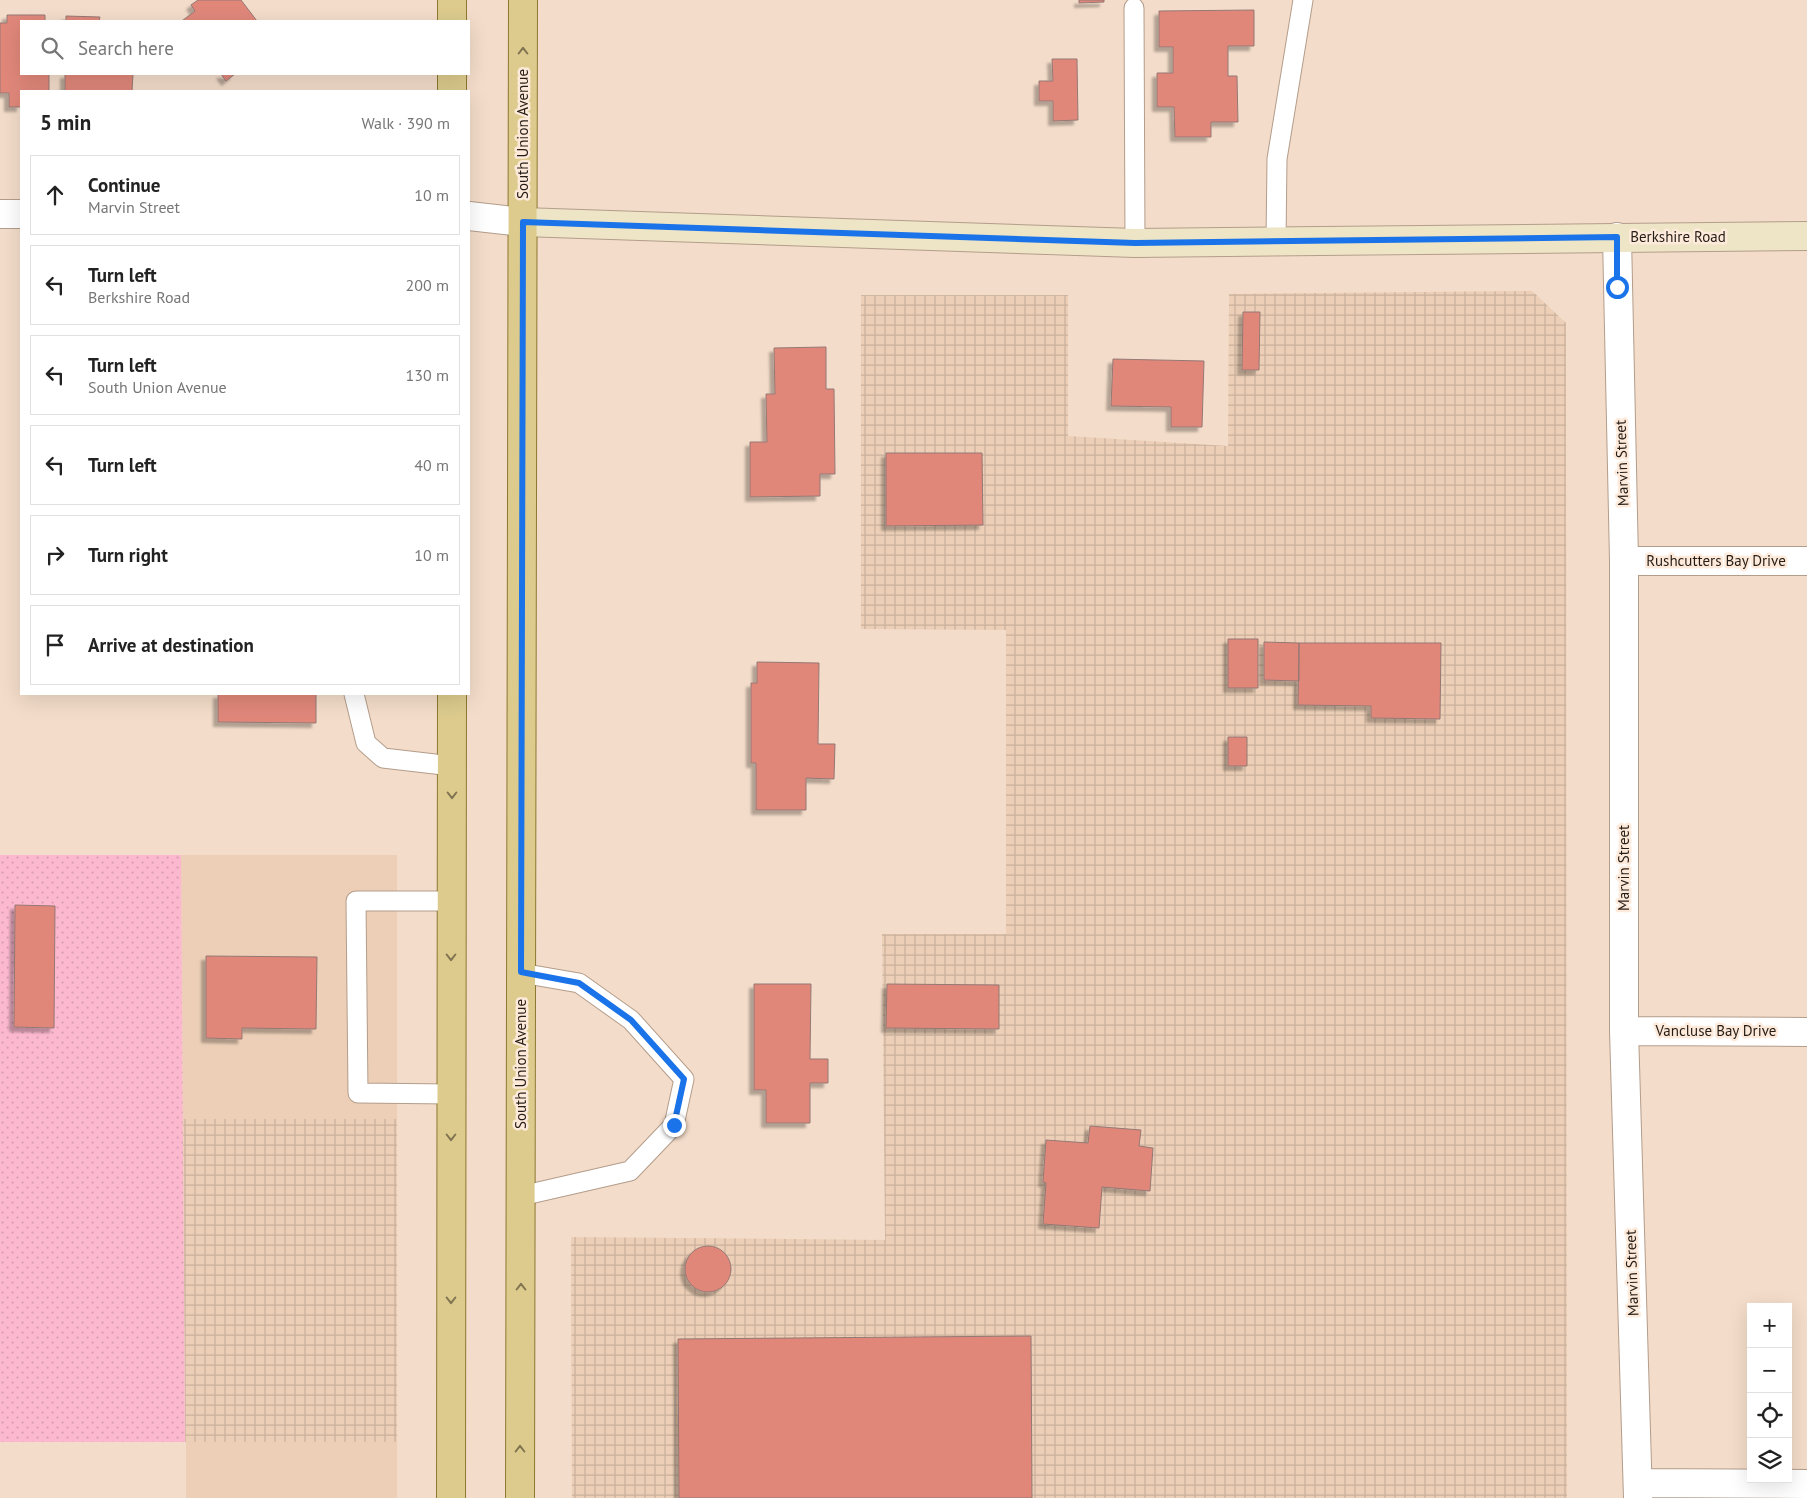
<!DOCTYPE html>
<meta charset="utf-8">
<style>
:root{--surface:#fff;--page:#f6f6f6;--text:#222;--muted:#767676;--line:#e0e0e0}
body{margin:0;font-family:"PT Sans",sans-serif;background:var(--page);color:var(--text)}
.controls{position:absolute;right:15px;bottom:15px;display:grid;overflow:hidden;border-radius:0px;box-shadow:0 5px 20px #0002}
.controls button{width:45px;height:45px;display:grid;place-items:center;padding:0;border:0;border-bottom:1px solid var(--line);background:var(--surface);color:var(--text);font:25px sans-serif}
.stop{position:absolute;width:15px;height:15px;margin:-11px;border:4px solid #1a73e8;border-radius:50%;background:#fff}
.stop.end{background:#1a73e8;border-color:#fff;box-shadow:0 1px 5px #0008}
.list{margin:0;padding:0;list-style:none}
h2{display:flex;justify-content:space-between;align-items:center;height:65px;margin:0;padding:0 20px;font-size:21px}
h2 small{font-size:16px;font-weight:400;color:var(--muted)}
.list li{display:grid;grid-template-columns:32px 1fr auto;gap:15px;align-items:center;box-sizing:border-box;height:80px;margin:0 10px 10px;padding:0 10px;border:1px solid var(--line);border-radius:0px}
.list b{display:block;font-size:19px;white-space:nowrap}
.list p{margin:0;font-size:16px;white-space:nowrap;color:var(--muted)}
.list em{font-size:16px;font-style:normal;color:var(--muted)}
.icon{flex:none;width:28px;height:28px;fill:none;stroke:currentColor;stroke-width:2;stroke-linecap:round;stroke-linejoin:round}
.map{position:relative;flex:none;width:1807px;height:1498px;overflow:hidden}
.search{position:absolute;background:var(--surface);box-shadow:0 5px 20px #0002;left:20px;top:20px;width:450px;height:55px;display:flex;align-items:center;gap:12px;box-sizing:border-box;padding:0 18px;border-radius:0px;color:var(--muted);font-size:19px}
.panel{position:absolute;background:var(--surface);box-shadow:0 5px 20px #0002;left:20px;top:90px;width:450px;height:605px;border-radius:0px}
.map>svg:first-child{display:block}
.built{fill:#eccfb6}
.industrial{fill:url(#industrial-grid)}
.grass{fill:url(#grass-dots)}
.building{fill:#e0877a;stroke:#957874;filter:url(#shadow)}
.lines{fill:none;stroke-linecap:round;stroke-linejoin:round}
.lane-casing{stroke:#b39d8b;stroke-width:21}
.street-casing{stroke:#b39d8b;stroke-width:30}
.secondary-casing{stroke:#b39d8b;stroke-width:30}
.primary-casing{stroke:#8d7832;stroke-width:30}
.lane{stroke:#fff;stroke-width:19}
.street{stroke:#fff;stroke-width:28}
.secondary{stroke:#eee5c6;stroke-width:28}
.primary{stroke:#dccb8d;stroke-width:28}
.oneway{stroke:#807451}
.route{stroke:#1a73e8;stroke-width:6}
.labels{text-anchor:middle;stroke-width:5;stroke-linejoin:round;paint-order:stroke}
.street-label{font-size:15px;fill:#251c15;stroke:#fdeada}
</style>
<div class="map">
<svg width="1807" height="1498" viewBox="0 0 1807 1498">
<defs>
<pattern id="industrial-grid" width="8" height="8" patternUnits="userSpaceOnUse" patternTransform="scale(1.25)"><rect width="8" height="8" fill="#eccfb6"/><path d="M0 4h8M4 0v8" fill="none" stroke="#cab19c"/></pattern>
<pattern id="grass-dots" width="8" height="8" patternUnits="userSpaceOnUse" patternTransform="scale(1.25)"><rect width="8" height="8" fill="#fcb8cf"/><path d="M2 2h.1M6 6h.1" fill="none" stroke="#d89eb1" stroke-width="1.8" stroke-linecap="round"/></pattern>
<filter id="shadow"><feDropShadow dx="-4.5" dy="4.5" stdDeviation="1" flood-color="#0004"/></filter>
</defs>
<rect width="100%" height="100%" fill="#f3dcc9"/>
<path class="built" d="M181 855H397V1119H183Z
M186 1438 219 1442H397V1498H186Z"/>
<path class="industrial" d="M1532 291 1566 323 1567 1498H572L571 1237 885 1240 882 934H1006V630L861 629V295H1068V436L1228 446 1229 294Z
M183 1119H397V1442H185Z"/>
<path class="grass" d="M0 855H181L185 1442H0Z"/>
<path class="building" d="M198 0H241L257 21H182L195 11 191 5Z
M1079 0H1104V2L1079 3Z
M1254 10V46H1228V76H1237L1238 122H1211V137H1175L1174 107H1157V73H1173V47H1159V11Z
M7 15H45V21H21V74H49V91H21V107H9V93H0V23H7Z
M66 16 100 17 99 21H66Z
M1052 59H1077L1078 120 1053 121V101H1039V81H1053Z
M65 74H133L132 91H65Z
M221 74H235L226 81Z
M1243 312H1260L1259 370H1242Z
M826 347V389H834L835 474H820V496L750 497V442H767L766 394H775L774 348Z
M1113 359 1204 361 1202 427H1171V407L1111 406Z
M886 453H982L983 525 886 526Z
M1228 639H1258V688H1228Z
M1264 642 1299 643V681L1264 680Z
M1299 643H1441L1440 719 1371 718V706L1298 705Z
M757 662 819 663 818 744H835L834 779 806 778V810H756V763H751V683H757Z
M218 694H316V723L218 722Z
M1228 737H1247V766H1228Z
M15 905 55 906 54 1028 14 1027Z
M206 956 317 957 316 1029 242 1028V1039L206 1038Z
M754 984H811L810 1059H828V1083H810V1123H766V1090H754Z
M887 984 999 985V1029L886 1028Z
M1090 1126 1141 1130 1139 1146 1153 1148 1150 1191 1102 1187 1099 1228 1043 1224 1046 1183 1043 1182 1046 1140 1088 1143Z
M685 1269a23 23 0 1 1 46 0a23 23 0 1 1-46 0Z
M1031 1336 1032 1498H679L678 1339Z"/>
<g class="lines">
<defs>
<path id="lane" d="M1134 8 1135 243
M1276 242 1277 159 1303 0
M354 694 366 743 383 758 452 766
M451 901H356L358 1093 451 1094
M521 973 579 983 631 1020 684 1079 674 1125 630 1171 521 1196"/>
<path id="street" d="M0 214H21
M469 216 523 222
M1617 237 1624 561V1031L1638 1498
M1624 561H1807
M1624 1031 1807 1032
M1639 1483 1807 1484"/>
<path id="secondary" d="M523 222 1135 243 1807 236"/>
<path id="primary" d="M452 21V0
M452 91V74
M451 1498 452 694
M520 1498 523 0"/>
</defs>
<use href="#lane" class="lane-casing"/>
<use href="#street" class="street-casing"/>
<use href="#secondary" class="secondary-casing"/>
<use href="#primary" class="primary-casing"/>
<use href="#lane" class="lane"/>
<use href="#street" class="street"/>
<use href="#secondary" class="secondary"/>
<use href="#primary" class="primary"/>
</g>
<defs><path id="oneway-chevron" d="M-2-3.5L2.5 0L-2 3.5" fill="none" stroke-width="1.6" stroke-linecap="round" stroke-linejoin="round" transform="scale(1.25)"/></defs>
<g class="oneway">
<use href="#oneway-chevron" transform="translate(523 51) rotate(-90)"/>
<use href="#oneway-chevron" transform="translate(452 795) rotate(90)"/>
<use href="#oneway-chevron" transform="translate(451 957) rotate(90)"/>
<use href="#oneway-chevron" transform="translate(451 1137) rotate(90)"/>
<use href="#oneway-chevron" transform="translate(521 1287) rotate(-90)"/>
<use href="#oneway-chevron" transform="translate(451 1300) rotate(90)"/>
<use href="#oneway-chevron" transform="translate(520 1449) rotate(-90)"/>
</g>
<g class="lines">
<path class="route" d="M674 1125 684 1079 631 1020 579 983 521 972 523 222 1135 243 1617 237V287"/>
</g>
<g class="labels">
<g class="street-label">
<text transform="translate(523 134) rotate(-90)" y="5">South Union Avenue</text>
<text x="1678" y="242">Berkshire Road</text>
<text transform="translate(1622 463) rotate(-92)" y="5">Marvin Street</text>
<text x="1716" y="566">Rushcutters Bay Drive</text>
<text transform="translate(1624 868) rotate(-90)" y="5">Marvin Street</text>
<text x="1716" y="1036">Vancluse Bay Drive</text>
<text transform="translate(521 1064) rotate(-90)" y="5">South Union Avenue</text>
<text transform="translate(1632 1273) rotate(-92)" y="5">Marvin Street</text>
</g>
</g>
</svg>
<div class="controls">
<button>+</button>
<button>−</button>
<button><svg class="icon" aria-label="locate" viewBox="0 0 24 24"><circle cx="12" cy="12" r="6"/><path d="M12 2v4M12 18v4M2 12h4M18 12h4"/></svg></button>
<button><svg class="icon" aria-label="layers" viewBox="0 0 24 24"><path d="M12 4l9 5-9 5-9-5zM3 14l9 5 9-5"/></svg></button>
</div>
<div class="stop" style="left:1617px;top:287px"></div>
<div class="stop end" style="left:674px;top:1125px"></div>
<div class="search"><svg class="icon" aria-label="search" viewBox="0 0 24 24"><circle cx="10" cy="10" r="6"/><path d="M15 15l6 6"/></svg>Search here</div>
<section class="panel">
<h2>5 min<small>Walk · 390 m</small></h2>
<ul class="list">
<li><svg class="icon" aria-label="ahead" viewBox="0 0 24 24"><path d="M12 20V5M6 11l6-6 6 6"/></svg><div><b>Continue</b><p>Marvin Street</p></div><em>10 m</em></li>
<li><svg class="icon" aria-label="left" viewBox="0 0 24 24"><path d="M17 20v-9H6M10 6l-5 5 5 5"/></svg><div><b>Turn left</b><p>Berkshire Road</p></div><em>200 m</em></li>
<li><svg class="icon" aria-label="left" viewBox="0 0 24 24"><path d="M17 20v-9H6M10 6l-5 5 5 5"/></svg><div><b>Turn left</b><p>South Union Avenue</p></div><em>130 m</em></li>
<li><svg class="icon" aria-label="left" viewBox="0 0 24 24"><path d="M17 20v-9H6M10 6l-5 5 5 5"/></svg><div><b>Turn left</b></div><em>40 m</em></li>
<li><svg class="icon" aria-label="right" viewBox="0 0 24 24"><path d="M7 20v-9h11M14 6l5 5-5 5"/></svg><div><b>Turn right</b></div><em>10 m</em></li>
<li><svg class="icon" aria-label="arrive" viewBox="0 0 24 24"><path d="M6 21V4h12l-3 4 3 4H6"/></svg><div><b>Arrive at destination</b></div></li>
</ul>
</section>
</div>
